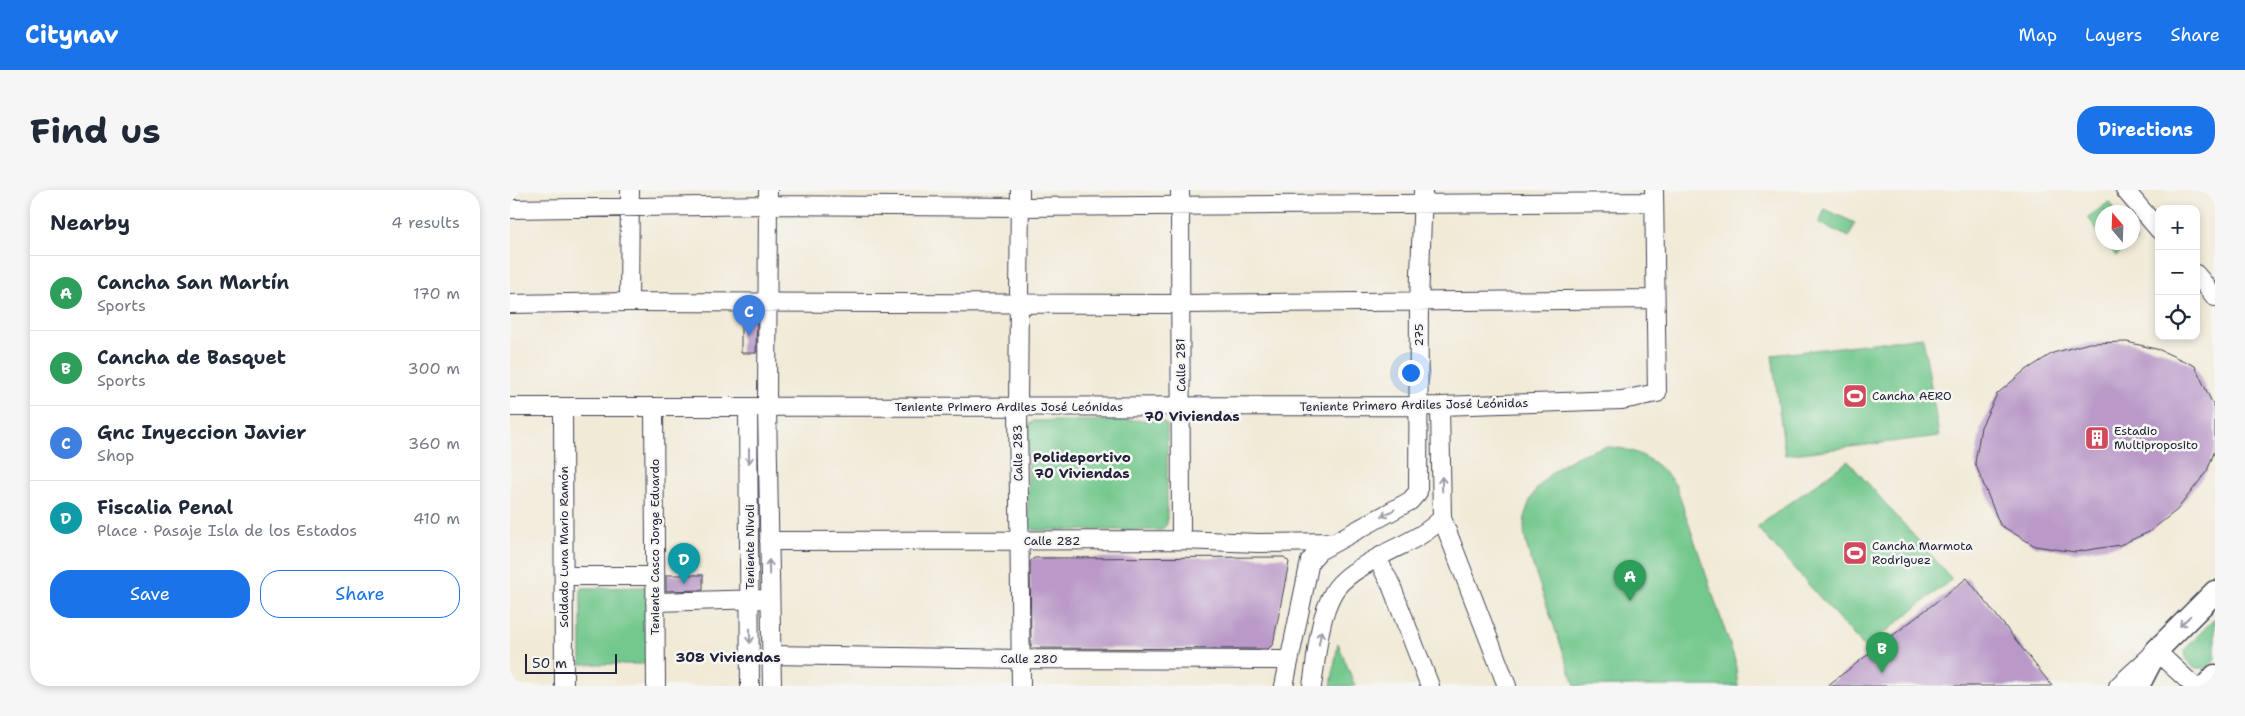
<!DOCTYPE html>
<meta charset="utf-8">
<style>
:root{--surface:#fff;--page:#f6f6f7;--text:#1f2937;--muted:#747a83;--line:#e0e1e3;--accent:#1a73e8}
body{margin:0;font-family:"Shantell Sans",sans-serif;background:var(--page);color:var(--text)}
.controls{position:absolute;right:15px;top:15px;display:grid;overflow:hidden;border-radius:10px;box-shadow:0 2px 8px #0003}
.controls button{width:45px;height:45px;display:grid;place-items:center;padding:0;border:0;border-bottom:1px solid var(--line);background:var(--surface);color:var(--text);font:25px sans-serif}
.compass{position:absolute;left:1585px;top:15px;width:45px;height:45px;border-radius:50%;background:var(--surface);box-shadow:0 2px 8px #0003;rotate:341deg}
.scale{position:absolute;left:15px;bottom:12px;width:92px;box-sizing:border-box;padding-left:5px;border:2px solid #22223b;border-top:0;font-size:14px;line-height:18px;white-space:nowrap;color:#22223b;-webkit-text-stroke:4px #f6f6f2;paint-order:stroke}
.you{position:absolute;left:900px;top:182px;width:18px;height:18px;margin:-12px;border:4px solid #fff;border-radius:50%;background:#1a73e8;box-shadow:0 0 0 8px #1a73e833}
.badge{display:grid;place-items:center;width:32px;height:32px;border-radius:50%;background:var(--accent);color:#fff;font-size:16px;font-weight:700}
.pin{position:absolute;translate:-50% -41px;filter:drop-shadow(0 1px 2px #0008)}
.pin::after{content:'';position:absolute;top:26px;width:18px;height:15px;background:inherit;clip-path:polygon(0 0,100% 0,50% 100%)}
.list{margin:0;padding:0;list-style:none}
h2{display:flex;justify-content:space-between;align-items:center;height:65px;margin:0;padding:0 20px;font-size:21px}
h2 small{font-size:16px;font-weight:400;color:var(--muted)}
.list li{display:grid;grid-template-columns:32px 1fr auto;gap:15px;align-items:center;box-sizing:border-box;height:75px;padding:0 20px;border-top:1px solid var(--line)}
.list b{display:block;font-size:19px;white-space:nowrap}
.list p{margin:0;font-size:16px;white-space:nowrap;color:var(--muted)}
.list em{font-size:16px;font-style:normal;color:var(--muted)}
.actions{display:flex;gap:10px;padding:15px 20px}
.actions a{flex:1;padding:11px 0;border:1px solid var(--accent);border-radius:20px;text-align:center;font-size:18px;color:var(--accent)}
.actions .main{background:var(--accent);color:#fff}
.icon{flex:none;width:28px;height:28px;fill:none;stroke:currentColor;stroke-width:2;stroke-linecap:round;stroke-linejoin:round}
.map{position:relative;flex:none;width:1705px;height:496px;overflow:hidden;border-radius:20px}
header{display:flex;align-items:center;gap:30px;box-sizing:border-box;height:70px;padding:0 25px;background:var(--accent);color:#fff}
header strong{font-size:24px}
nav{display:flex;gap:28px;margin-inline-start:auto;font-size:18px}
.intro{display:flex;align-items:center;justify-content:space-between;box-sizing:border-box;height:120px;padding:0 30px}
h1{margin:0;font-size:35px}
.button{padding:12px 22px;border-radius:20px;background:var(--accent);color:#fff;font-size:18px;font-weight:700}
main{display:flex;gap:30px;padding:0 30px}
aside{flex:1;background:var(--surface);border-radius:20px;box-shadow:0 2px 8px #0003}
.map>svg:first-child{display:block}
.green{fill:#73c88d;stroke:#4a7564}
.building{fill:#b999c7}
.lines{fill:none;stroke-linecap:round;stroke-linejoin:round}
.minor-casing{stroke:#414052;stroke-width:20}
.major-casing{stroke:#414052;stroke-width:25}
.minor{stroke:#fff;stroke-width:18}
.major{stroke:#fff;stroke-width:22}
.oneway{stroke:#9c9ca7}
.labels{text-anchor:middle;stroke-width:5;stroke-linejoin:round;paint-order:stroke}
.street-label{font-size:12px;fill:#22223b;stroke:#f6f6f2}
.poi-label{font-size:12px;fill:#22223b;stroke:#f6f6f2;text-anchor:start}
.neighbourhood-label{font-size:14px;font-weight:bold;fill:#22223b;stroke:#f6f6f2}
</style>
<header>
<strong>Citynav</strong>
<nav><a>Map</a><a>Layers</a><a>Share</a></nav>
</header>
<div class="intro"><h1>Find us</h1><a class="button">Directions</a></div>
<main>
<aside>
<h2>Nearby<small>4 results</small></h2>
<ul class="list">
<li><span class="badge" style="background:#2e9e5b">A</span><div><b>Cancha San Martín</b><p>Sports</p></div><em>170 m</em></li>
<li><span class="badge" style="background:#2e9e5b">B</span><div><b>Cancha de Basquet</b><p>Sports</p></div><em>300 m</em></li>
<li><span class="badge" style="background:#3f7fe0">C</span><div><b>Gnc Inyeccion Javier</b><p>Shop</p></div><em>360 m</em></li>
<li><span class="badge" style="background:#0f9aa8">D</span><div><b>Fiscalia Penal</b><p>Place · Pasaje Isla de los Estados</p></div><em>410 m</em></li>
</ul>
<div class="actions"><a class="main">Save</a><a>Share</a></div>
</aside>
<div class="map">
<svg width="1705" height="496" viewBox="0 0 1705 496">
<rect width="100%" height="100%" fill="#f6f6f2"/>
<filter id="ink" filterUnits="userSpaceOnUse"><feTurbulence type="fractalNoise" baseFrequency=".02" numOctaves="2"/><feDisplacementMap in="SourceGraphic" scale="10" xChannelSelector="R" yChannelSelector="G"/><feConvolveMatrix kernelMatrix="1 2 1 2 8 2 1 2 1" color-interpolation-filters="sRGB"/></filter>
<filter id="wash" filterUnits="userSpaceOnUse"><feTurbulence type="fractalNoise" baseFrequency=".0096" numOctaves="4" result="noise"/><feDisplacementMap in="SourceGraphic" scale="20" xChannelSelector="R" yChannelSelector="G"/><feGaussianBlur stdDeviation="1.12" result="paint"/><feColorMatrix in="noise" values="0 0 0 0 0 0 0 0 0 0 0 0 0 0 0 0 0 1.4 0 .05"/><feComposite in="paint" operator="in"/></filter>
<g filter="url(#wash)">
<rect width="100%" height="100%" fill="#f1ead7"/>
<path class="green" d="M1599 12 1607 22H1592V48L1578 27Z
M1315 19 1345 33 1339 47 1309 33Z
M1623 44 1627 51 1606 66 1596 53 1622 52Z
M1413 147 1429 246 1275 265 1262 165Z
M651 230 657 235V334L652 340H523L518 335V236L523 231Z
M1096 257C1125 257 1150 272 1166 296L1225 470 1228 496H1065C1054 464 1042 431 1031 399 1025 379 1014 357 1014 336 1015 294 1058 264 1096 257Z
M1338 271 1442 389 1355 458 1247 337Z
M143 397 144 474H71V398Z
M1705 428V470L1696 478H1684L1676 470 1675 459Z
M828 453 845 496H821Z"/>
<g id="blocks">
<path class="building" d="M247 128 246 163H231V129Z
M1617 152 1650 160 1685 176 1705 219V260L1697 281 1667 320 1639 342 1610 355 1565 362 1525 356 1490 335 1465 273 1471 237 1487 204 1513 182 1543 163 1579 153Z
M774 367 779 372 763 454 758 459 523 458 521 457 520 372 524 368Z
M156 385H193V400L156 401Z
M1457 388 1542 496H1317L1360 463Z"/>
</g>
</g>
<g filter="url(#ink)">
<use href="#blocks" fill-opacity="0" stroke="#414052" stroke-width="1"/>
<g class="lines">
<defs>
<path id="minor" d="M258 0 257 217 262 496
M510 0 508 217 511 496
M670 0 671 350
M1615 0 1649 40
M0 19 258 15 510 17 1144 12
M1686 84 1705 107
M119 112 120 0
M0 114 119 112 670 114 1145 109
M0 217 930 216 1112 210 1147 203 1144 0
M53 217 54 496
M144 217 146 496
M238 217 240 496
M932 328 997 496
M259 351 671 350 748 353 825 352
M867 368 881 395 920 496
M55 386H145
M145 412 252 409
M261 465 511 469 778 470
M774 496 800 371 809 361 900 311 908 302 909 113 913 0
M802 496C807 466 808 430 823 403 832 386 858 373 874 364 895 353 916 345 932 328L930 216
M1608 496 1646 461 1684 496"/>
<path id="major" d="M1628 496 1646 461 1705 402
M1696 496 1705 486"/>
</defs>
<use href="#minor" class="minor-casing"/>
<use href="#major" class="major-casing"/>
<use href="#minor" class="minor"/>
<use href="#major" class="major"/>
</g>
<defs><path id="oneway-shaft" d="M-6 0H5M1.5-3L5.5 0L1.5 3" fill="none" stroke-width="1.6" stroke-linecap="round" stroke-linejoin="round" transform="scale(1.25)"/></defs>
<g class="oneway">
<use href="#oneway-shaft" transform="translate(239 266) rotate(90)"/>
<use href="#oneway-shaft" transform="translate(932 294) rotate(-92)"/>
<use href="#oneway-shaft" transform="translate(878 323) rotate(152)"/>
<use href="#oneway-shaft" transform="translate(259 377) rotate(-91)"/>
<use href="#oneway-shaft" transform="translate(1675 431) rotate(135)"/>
<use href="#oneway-shaft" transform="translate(240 446) rotate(90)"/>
<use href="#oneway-shaft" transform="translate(810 448) rotate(-80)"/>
</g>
</g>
<defs>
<symbol id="stadium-square" viewBox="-11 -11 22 22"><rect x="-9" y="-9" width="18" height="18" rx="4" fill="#d1495b" stroke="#f6f6f2"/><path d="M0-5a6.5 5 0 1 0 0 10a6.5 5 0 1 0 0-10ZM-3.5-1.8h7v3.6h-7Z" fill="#fff"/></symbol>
<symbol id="building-square" viewBox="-11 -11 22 22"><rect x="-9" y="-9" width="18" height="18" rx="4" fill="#d1495b" stroke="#f6f6f2"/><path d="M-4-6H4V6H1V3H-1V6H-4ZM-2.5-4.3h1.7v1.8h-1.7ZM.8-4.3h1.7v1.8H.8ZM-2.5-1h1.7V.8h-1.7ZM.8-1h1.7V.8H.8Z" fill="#fff"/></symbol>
</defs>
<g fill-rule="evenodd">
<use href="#stadium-square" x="1331" y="192" width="28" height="28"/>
<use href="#building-square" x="1573" y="234" width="28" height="28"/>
<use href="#stadium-square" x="1331" y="349" width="28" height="28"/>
</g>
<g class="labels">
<g class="street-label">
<text transform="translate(909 145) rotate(-90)" y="4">275</text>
<text transform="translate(671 175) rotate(-91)" y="4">Calle 281</text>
<text transform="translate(904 215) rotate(-1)" y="4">Teniente Primero Ardiles José Leónidas</text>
<text x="499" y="221">Teniente Primero Ardiles José Leónidas</text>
<text transform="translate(508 263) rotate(-91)" y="4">Calle 283</text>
<text x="542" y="355">Calle 282</text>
<text transform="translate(54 357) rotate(-90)" y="4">Soldado Luna Mario Ramón</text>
<text transform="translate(145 357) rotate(-90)" y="4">Teniente Casco Jorge Eduardo</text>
<text transform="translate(240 357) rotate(-90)" y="4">Teniente Nivoli</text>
<text x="519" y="473">Calle 280</text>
</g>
<g class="poi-label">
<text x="1362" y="210">Cancha AERO</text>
<text x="1604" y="245">Estadio<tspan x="1604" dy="14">Multiproposito</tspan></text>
<text x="1362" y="360">Cancha Marmota<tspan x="1362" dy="14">Rodriguez</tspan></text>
</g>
<g class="neighbourhood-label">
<text x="682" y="231">70 Viviendas</text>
<text x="572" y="272">Polideportivo<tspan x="572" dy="16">70 Viviendas</tspan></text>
<text x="218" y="472">308 Viviendas</text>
</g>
</g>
</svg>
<div class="controls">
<button>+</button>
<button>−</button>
<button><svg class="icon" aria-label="locate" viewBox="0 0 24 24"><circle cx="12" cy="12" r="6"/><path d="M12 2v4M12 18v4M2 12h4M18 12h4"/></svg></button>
</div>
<svg class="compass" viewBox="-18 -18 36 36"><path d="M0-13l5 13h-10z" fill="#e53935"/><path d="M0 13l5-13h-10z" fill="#747a83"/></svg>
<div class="scale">50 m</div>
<div class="you"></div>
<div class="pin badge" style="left:1120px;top:411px;background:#2e9e5b">A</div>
<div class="pin badge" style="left:1372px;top:483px;background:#2e9e5b">B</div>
<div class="pin badge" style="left:239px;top:146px;background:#3f7fe0">C</div>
<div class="pin badge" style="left:174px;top:394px;background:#0f9aa8">D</div>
</div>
</main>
